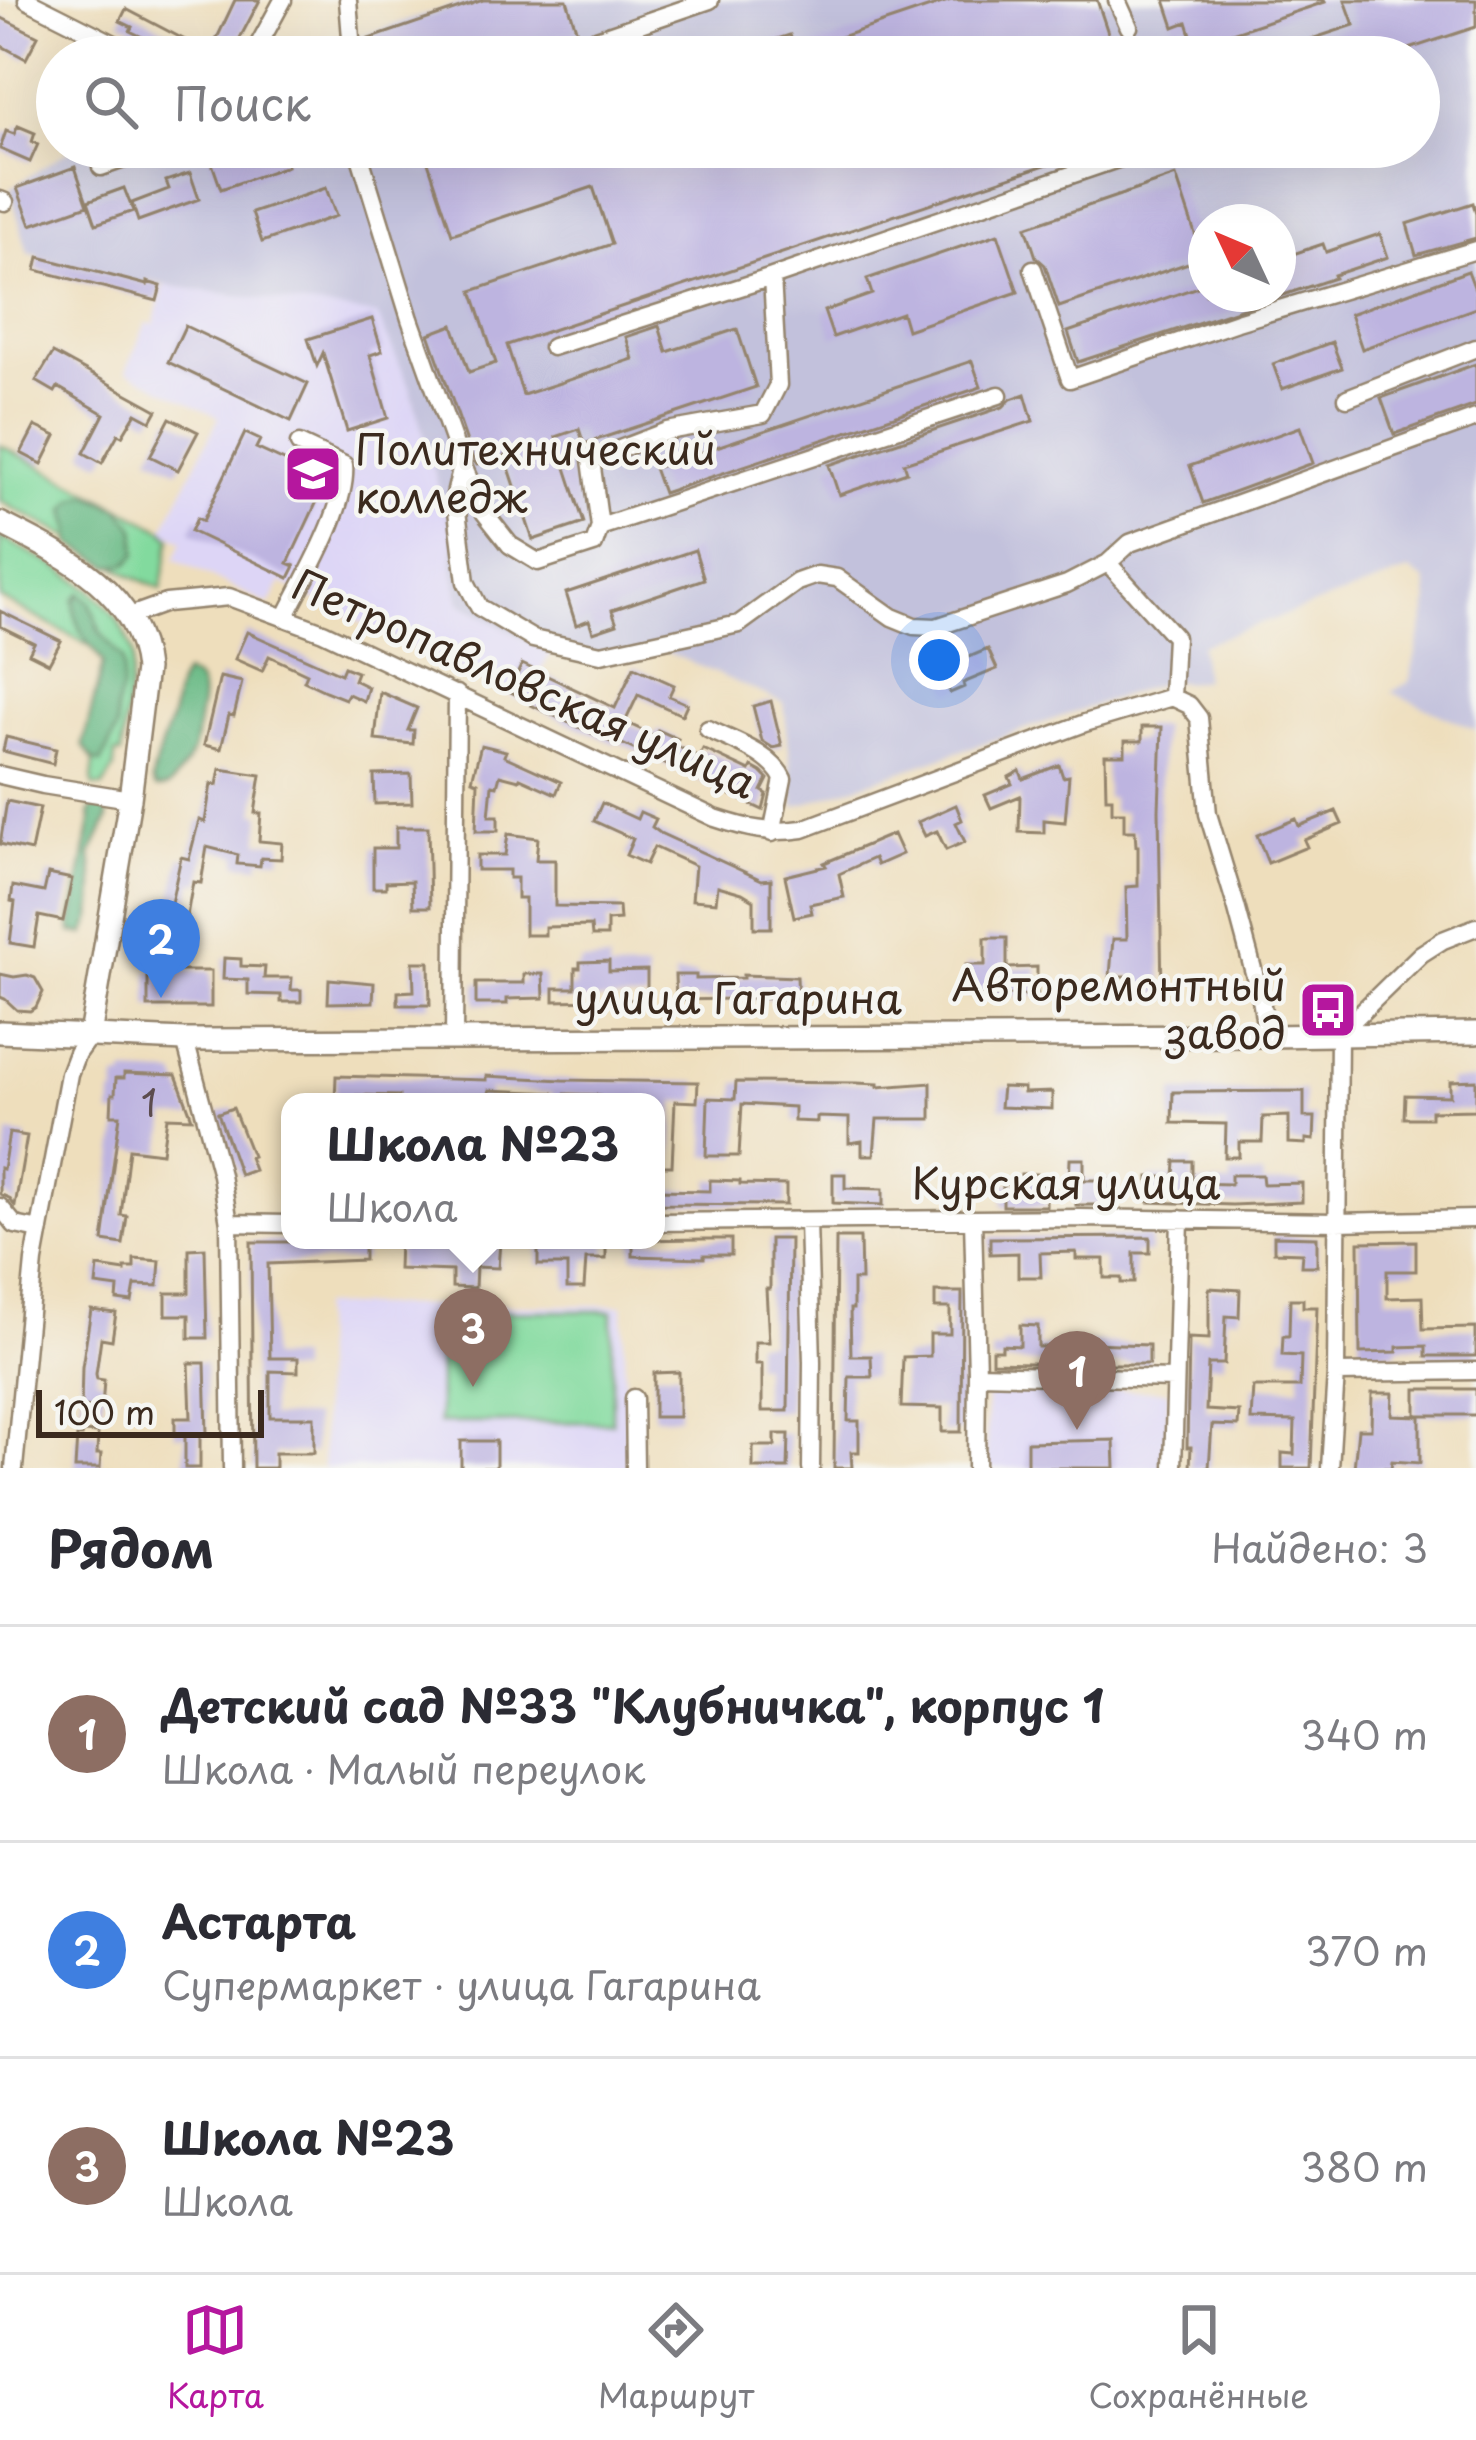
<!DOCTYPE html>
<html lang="ru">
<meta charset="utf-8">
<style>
:root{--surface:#fff;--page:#f7f7f7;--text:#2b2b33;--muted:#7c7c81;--line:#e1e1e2;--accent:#b5179e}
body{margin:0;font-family:"Playpen Sans",sans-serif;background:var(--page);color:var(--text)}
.compass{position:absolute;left:1188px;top:204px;width:108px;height:108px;border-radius:50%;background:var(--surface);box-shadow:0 12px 48px #0002;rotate:314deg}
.scale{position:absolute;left:36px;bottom:30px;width:228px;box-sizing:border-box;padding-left:12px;border:6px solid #3b2a1e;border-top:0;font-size:33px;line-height:42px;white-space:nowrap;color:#3b2a1e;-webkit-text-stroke:9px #f6f6f2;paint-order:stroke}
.you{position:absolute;left:939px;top:660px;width:42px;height:42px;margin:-30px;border:9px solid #fff;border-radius:50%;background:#1a73e8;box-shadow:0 0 0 18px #1a73e833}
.badge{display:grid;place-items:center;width:78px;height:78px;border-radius:50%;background:var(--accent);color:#fff;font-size:39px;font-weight:700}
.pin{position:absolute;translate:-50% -99px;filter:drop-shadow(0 3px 6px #0008)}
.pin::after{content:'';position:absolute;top:63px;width:42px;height:36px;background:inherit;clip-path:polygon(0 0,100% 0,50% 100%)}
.popup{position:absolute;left:281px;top:1093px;width:384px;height:156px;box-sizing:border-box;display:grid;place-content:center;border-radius:24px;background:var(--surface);filter:drop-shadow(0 3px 9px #0005);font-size:39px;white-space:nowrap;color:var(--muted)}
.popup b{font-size:45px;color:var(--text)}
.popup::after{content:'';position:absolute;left:50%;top:100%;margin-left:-24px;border:24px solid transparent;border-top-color:var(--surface)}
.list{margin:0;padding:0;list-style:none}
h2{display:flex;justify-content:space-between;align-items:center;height:156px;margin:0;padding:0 48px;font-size:51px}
h2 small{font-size:39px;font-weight:400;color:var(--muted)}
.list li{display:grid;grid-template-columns:78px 1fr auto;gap:36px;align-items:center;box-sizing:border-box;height:216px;padding:0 48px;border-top:3px solid var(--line)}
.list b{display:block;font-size:45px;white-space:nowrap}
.list p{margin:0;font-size:39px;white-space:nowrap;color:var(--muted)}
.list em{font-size:39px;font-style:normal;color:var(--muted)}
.icon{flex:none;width:66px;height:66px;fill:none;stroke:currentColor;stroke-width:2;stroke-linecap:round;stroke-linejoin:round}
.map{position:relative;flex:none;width:1476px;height:1468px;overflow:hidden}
.search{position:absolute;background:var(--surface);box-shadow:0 12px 48px #0002;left:36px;right:36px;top:36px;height:132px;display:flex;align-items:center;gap:30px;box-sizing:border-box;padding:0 42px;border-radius:66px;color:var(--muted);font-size:45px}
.sheet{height:804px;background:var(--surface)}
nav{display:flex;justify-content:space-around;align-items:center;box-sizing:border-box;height:168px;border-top:3px solid var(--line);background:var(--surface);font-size:33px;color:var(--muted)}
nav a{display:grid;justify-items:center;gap:6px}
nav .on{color:var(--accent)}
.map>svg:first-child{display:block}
.built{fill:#ddd5f6}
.industrial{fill:#c2c1dc;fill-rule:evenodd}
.green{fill:#82da9e;stroke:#5e825e;stroke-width:3}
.forest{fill:#69ba85;stroke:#527252;stroke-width:3}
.building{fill:#bdb4e0}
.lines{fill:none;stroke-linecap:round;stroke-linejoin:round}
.minor-casing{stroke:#94846d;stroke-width:21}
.major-casing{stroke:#94846d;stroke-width:26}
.minor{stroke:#fff;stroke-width:16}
.major{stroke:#fff;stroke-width:21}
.labels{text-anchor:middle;stroke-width:9;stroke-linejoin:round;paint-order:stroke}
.number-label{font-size:36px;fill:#5c4c4e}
.poi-label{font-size:42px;fill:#3b2a1e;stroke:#f6f6f2;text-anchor:start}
.street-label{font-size:42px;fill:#3b2a1e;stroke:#f6f6f2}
</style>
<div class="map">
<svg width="1476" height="1468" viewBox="0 0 1476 1468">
<rect width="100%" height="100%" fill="#f6f6f2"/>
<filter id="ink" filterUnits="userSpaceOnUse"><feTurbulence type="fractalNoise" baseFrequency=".00833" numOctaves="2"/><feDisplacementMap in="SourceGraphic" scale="24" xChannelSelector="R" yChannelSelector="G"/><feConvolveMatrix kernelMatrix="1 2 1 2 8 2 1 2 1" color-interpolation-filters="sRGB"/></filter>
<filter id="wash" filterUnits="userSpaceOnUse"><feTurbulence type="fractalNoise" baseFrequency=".004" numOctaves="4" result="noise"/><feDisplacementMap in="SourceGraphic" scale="48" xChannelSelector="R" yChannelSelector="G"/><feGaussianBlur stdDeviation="2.7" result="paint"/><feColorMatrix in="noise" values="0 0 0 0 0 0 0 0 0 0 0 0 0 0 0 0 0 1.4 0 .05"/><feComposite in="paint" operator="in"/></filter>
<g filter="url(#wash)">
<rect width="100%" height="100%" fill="#eedebc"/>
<path class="built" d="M164 285 378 314 410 387 454 540 452 563 460 603 550 654 525 703 281 583 269 605 175 559 183 541 163 530 219 417 126 371 146 323 154 324Z
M623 1305 627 1468H323L320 1306Z
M987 1387 1168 1391V1468H986Z"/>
<path class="industrial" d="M470 0H1476V730L1391 692 1409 682 1428 604 1426 581 1410 571 1200 645 1204 680 1186 683 1173 680 1146 688 795 807 784 703 662 650 600 661 550 654 460 603 452 563 454 540 410 387 377 315 164 285 147 280 145 284 28 253 10 189 74 147H1419V57H298ZM1206 222H1278V294H1206Z"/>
<path class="green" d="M0 445 163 530 171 538 161 589 131 576 78 542 0 501Z
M0 537C53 565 118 591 133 656L121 754H115L114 769 103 787 94 786 92 780 106 654 0 598Z
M612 1311V1422L439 1423V1312Z"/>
<path class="forest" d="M88 495 119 508 135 528 137 554 127 564 109 566C95 554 83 553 71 543V529L66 510 75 499Z
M80 593 90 602 100 632 122 659 123 668 122 691 116 708 117 729 101 763 93 760 83 745 103 663C88 639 74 632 74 600Z
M184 674C191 677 195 677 199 684 205 696 199 710 198 722 195 748 194 754 178 775 170 785 171 789 156 788L152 781C155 759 163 742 170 722 176 705 173 688 184 674Z
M98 804 106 809 108 819 91 855 94 888 92 918 85 934 72 932 71 928 91 821 90 812Z"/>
<g id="blocks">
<path class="building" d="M235 0H260L230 57H183L130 31 132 27 120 21 126 9 210 53Z
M483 0H567L577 32 512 57H364L361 46 363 41Z
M951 0H1097L1116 57H730L729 55 790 35 796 52Z
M1165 0H1324L1325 2 1211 40 1216 57H1198L1187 22 1174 27Z
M1345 0H1476V27L1385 57H1263V55L1354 25Z
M0 17 38 36 26 59 0 45Z
M18 126 35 133 32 142 38 144 30 162 0 149 6 131 14 134Z
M231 147H280L287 166 221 189 209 155Z
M454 147H1092L1093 149 507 345 523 395 633 359 626 337 659 326 667 352 737 329 756 387 584 444 579 429 556 437 584 523 533 540 505 456 477 465 473 459 429 334 453 325 469 372 496 363 472 291 612 244 593 187 452 234 426 156Z
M75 167 88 205 31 225 17 188Z
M190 173 199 199 138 221 132 203 169 189 166 181Z
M1176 176 1203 258 1059 307 1045 265 1036 257 1026 227Z
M124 188 133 211 96 224 88 201Z
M326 188 336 216 262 242 252 213Z
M1473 203 1476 214V238L1416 255 1407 224Z
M998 234 1018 292 907 330 902 313 833 337 824 311 872 294 867 279Z
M1380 234 1388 257 1334 275 1335 278 1078 362 1068 332 1206 284V294H1278V259L1323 244 1326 252Z
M39 257 147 285V282L161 286 157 301 36 270Z
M1468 271 1476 292V308L1362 349 1350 314Z
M372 319 382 351 370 355 388 418 347 431 323 353 317 366 308 339Z
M185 326 308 384 291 421 168 362Z
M1332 342 1342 368 1282 389 1273 364Z
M53 353 157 410 151 421 136 413 122 436 118 434 102 463 84 453 104 414 58 387 55 392 36 381Z
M972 361 981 387 663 493 654 468Z
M1476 364V405L1394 434 1381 398Z
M1025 394 1033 421 904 463 907 472 839 495 829 465 1003 407 1011 399Z
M170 418 198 432 178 470 150 456Z
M35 426 56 436 42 464 21 453Z
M1300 427 1313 463 1203 503 1190 466Z
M245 433 260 440 256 448 317 476 319 471 329 476 288 563 295 566 289 578 191 531 197 518 203 521Z
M695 550 704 579 612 610 617 624 593 632 589 620 576 625 566 593Z
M0 611 61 641 49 663 29 653 34 643 0 626Z
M247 632 341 674 344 667 357 672 354 680 368 687 364 701 348 694 345 699 325 691 304 681 307 674 269 656 262 671 235 659Z
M988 649 997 669 963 683 964 687 950 693 939 665 953 659 955 663Z
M522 664 615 708 634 667 674 685 669 696 687 704 682 715 638 695 625 722 655 736 658 730 678 739 675 745 699 757 703 749 750 771 752 767 761 772 768 779 762 791 767 794 763 810 616 741 615 744 531 705 532 703 509 691Z
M220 677 242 682 234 716 229 715 221 749 204 745Z
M380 692 417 708 408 730H414L413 744 375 740Z
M771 701 782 746 773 748 762 741 753 706Z
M1142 727H1162L1159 810 1162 993 1134 994 1133 976H1110L1113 939H1127L1126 887 1138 886V846H1136L1135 831H1124V812H1112V798H1106L1105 755H1125V741H1142Z
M6 737 56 749 53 764 3 751Z
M481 745 506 751 504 756 561 782 556 794 520 778 519 780 500 775 497 786 492 785 489 816H498V831H476L478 782 472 780Z
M1059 765 1063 777 1069 776 1065 822 1044 820V833L1019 832 1020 796 991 808 985 795 1012 784 1009 777 1020 771 1023 779Z
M220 769 261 775 255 813H261L259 841 282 843 281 859 261 858 260 866 237 864 238 855 207 847 201 883 193 882 181 949 157 944 165 907 170 908 181 857 189 859 199 820 205 822 211 784 217 785Z
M411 774 412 803 375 804 374 775Z
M7 801 40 808 31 851 0 844Z
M602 803 637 819 640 812 656 819 652 827 660 833 762 880 771 879V928H754V900L742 893 718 886 716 902 692 900 695 866 654 847 646 864 626 855 633 839 594 821Z
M956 805 962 820 956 823 965 842 946 850 937 831 925 836 918 822Z
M1336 811 1342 824 1304 840 1307 847 1268 863 1257 835 1296 819 1299 826Z
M396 827H428L430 907H413L412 881 386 882V888H373V848H396Z
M508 834 538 838 536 860H555V906L619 907 620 920 607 921V936H592L591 926 545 927V935H525V898H517V878H509V870H477V855H505Z
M893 834 902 854 877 865 874 858 839 874 844 897 810 904 812 913 794 917 785 876 826 866 824 863Z
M48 874 72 879 63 921 39 916 34 947 10 943 15 902 11 901 13 886 44 892Z
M985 938H1007V968L1037 967V995L966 996V965H985Z
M224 958 241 959V966L265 967 264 978H292L291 990H301V1002H281V995L248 994V980L223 979Z
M609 961V971L647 970V999L554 1001V988H575V968H580V962Z
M413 962H429L430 1005H398V992L414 991Z
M148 971H211V1007H148Z
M0 974 14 977 27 975 35 978 43 992 36 1007 30 1011 17 1010 5 999 0 997Z
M524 974H543L544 998 507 999V1004H476V983H524Z
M675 975H696V979L743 978V975L797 977 798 998 676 1000Z
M329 979 374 983 373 1002 328 1003Z
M124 1073 176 1075 192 1118 167 1117 162 1153 129 1149 121 1215 127 1216 123 1244 103 1241 120 1115H111L112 1094H115L116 1078H124Z
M336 1076 486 1080V1076L563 1080 698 1082 697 1102 675 1101 672 1166H656V1102H599V1095L565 1094V1102H552L553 1093 489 1090 488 1102H399V1096L357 1095V1102H335Z
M1476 1080V1110L1431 1111V1118H1404L1405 1095 1450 1096V1081Z
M736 1082 856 1083 878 1084V1087L931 1083V1119H877L874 1155H862V1141L849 1143V1118L817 1117V1122L794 1121V1107L742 1104 739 1156H706L708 1098 735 1099Z
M1002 1087 1024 1088V1093L1052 1092V1109L1000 1107Z
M1304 1091V1117H1315L1314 1140 1306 1139V1144L1289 1143V1116L1263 1117 1262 1142H1239V1157H1225L1226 1124 1172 1123 1173 1092Z
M233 1108 252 1156 249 1157 254 1170 240 1175 218 1113Z
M9 1133 27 1136 15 1206 9 1198 0 1194V1168L3 1169Z
M1070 1159H1084V1180H1114V1205H1076V1184H1069Z
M1175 1161H1192V1183L1231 1184V1175H1262L1263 1184 1302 1183V1202L1232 1205 1149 1202V1177H1174Z
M833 1174H845V1188L883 1189V1205L833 1203Z
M1021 1174H1036V1184H1046V1206H1003V1184H1021Z
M710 1180 740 1181V1184L786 1185V1205L656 1204V1190L710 1191Z
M1274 1236 1317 1237V1266H1301L1302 1253 1274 1252Z
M1150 1237V1253H1134V1283H1121V1278H1104V1259H1076V1252L1040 1253 1041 1277H1018V1253L990 1254V1238Z
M836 1238H860L861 1280H853V1309H850L851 1356H871L872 1377H849L848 1421H859V1452H851L852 1468H834Z
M704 1239H731V1255H704V1258L633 1256V1240Z
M770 1239H790L788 1411H762V1364H755V1342H769L766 1289H770Z
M399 1240 500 1242 498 1268 476 1267 475 1288 452 1287V1271L398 1269Z
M538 1240H606V1259H586L584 1288H567V1265H538Z
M1416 1241V1271H1387V1298L1422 1297 1423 1329 1476 1328V1356H1426V1346L1397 1347V1352L1360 1353 1359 1242Z
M251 1242H364V1260L268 1264 270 1358H298V1372L270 1371V1417H314V1453H275V1468H253Z
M205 1248 207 1338H189V1315H166V1293H189V1249Z
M134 1259 160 1261 158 1286 135 1285 132 1302 117 1300 118 1288 96 1285 98 1267 125 1271V1268H134Z
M1209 1288 1240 1290 1239 1317 1226 1316 1224 1364H1208L1206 1410 1239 1412 1238 1426 1212 1425 1209 1468H1190L1191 1447H1187L1189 1338 1209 1339Z
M935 1292H962L961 1432H942V1408L901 1407 903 1357 930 1356V1334H950V1308H935Z
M1290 1299H1303V1307H1317L1311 1468H1282V1453L1294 1454 1295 1421 1251 1420 1253 1387H1300L1301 1356 1282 1355 1283 1336H1289Z
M91 1310 116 1313 112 1340 101 1338 96 1374 97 1379 104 1380 102 1408 81 1407 82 1367Z
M1020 1325 1038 1326V1347H1066V1364L992 1362V1350H1002V1345L1020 1346Z
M1089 1343 1149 1345V1364H1089Z
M189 1363H205L207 1435H200V1468H185V1435H175V1418H191Z
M679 1372V1417H654V1373Z
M1416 1389H1476V1415H1416Z
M1372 1393H1393L1392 1415 1420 1416V1463L1392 1461 1391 1468H1354L1358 1429H1371Z
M82 1432 98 1433 97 1454H101L100 1468H75L77 1436H82Z
M775 1434H789L788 1468H753V1446H775Z
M1114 1440 1115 1468H1027V1442Z
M461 1441H496V1468H461Z"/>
</g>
</g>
<g filter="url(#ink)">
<use href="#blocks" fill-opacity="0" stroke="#94846d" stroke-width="3"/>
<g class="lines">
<defs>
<path id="minor" d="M27 0 140 57
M348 0 351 38
M1117 0 1129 27
M252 57 283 0
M544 57 710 0
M357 147 410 319 462 465 455 495 466 582 479 607 533 639 601 654 739 624 797 582 817 575 837 578 892 617 914 626 936 627 1067 584 1108 563 1175 637 1172 697
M101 167 158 147
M0 200 5 202
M1033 269 1070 379 1237 322 1476 250
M552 347 772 277
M1347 398 1476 348
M463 466 484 512 510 545 538 562 594 544 600 527 999 395
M600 527 591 460 667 431 763 414 778 385 772 277 1138 152
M1108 563 1130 543 1476 418
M130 616 166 603 229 597 323 632 715 818C748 829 769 834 803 829L1085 723 1172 697
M285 618C304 579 348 507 344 465L299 444
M1172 697 1189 705 1199 718 1208 814 1236 906 1261 999 1267 1036
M708 729C732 741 771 753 783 779L772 833
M0 775 43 785 130 799
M185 1040 221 1175 229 1223 232 1468
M454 1040 457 694
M0 1207 15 1225 40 1230
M973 1219 977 1374 976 1468
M808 1221 812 1362 811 1468
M656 1222 1080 1218 1336 1222 1476 1219
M229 1223 290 1224
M1336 1373 1476 1371
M977 1374 1174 1379
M634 1398 635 1468
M14 1468 34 1261 69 1074 77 1053 90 1035
M1173 1468 1180 1219
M1330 1468 1336 1373 1339 1034 1421 954 1443 940 1476 927"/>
<path id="major" d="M0 523C63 555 138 590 146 669L130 799 90 1035
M0 1032 185 1040 1267 1036 1476 1033"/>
</defs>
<use href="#minor" class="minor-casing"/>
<use href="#major" class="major-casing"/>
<use href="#minor" class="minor"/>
<use href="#major" class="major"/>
</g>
</g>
<defs>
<symbol id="university-square" viewBox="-11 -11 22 22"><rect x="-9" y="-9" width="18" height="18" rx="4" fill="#b5179e" stroke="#f6f6f2"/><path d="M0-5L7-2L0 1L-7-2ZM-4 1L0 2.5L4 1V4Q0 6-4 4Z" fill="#fff"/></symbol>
<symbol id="bus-square" viewBox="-11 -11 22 22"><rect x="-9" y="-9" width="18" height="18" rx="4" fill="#b5179e" stroke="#f6f6f2"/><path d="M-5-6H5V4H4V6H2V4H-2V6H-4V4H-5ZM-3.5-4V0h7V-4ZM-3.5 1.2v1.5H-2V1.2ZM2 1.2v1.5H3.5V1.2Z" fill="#fff"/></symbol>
</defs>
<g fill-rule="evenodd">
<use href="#university-square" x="280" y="441" width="66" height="66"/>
<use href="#bus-square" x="1295" y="977" width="66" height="66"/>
</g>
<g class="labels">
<g class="number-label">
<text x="149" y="1117">1</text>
</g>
<g class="poi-label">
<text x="355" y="465">Политехнический<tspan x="355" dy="48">колледж</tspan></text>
<text x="1286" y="1001" text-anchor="end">Авторемонтный<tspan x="1286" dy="48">завод</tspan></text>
</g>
<g class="street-label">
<text transform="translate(524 684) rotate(24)" y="15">Петропавловская улица</text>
<text x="738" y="1014">улица Гагарина</text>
<text x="1066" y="1199">Курская улица</text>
</g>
</g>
</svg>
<svg class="compass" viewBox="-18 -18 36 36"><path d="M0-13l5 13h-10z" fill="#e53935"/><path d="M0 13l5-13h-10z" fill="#7c7c81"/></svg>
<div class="scale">100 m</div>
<div class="you"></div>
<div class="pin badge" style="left:1077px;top:1430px;background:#8d6e63">1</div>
<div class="pin badge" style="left:161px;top:998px;background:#3f7fe0">2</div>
<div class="pin badge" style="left:473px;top:1387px;background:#8d6e63">3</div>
<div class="popup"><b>Школа №23</b>Школа</div>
<div class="search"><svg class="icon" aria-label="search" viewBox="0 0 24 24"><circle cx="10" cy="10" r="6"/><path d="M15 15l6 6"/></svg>Поиск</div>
</div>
<section class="sheet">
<h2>Рядом<small>Найдено: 3</small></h2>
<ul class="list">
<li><span class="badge" style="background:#8d6e63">1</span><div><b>Детский сад №33 &quot;Клубничка&quot;, корпус 1</b><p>Школа · Малый переулок</p></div><em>340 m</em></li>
<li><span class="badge" style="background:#3f7fe0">2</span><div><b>Астарта</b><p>Супермаркет · улица Гагарина</p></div><em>370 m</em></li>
<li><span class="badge" style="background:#8d6e63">3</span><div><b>Школа №23</b><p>Школа</p></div><em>380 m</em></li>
</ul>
</section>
<nav>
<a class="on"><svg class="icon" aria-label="map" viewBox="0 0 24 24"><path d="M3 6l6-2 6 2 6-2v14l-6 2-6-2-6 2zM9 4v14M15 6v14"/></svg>Карта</a>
<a><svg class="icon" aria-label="directions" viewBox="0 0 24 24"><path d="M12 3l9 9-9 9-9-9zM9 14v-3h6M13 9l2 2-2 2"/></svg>Маршрут</a>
<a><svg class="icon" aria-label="saved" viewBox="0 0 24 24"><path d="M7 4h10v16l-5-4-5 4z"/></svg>Сохранённые</a>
</nav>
